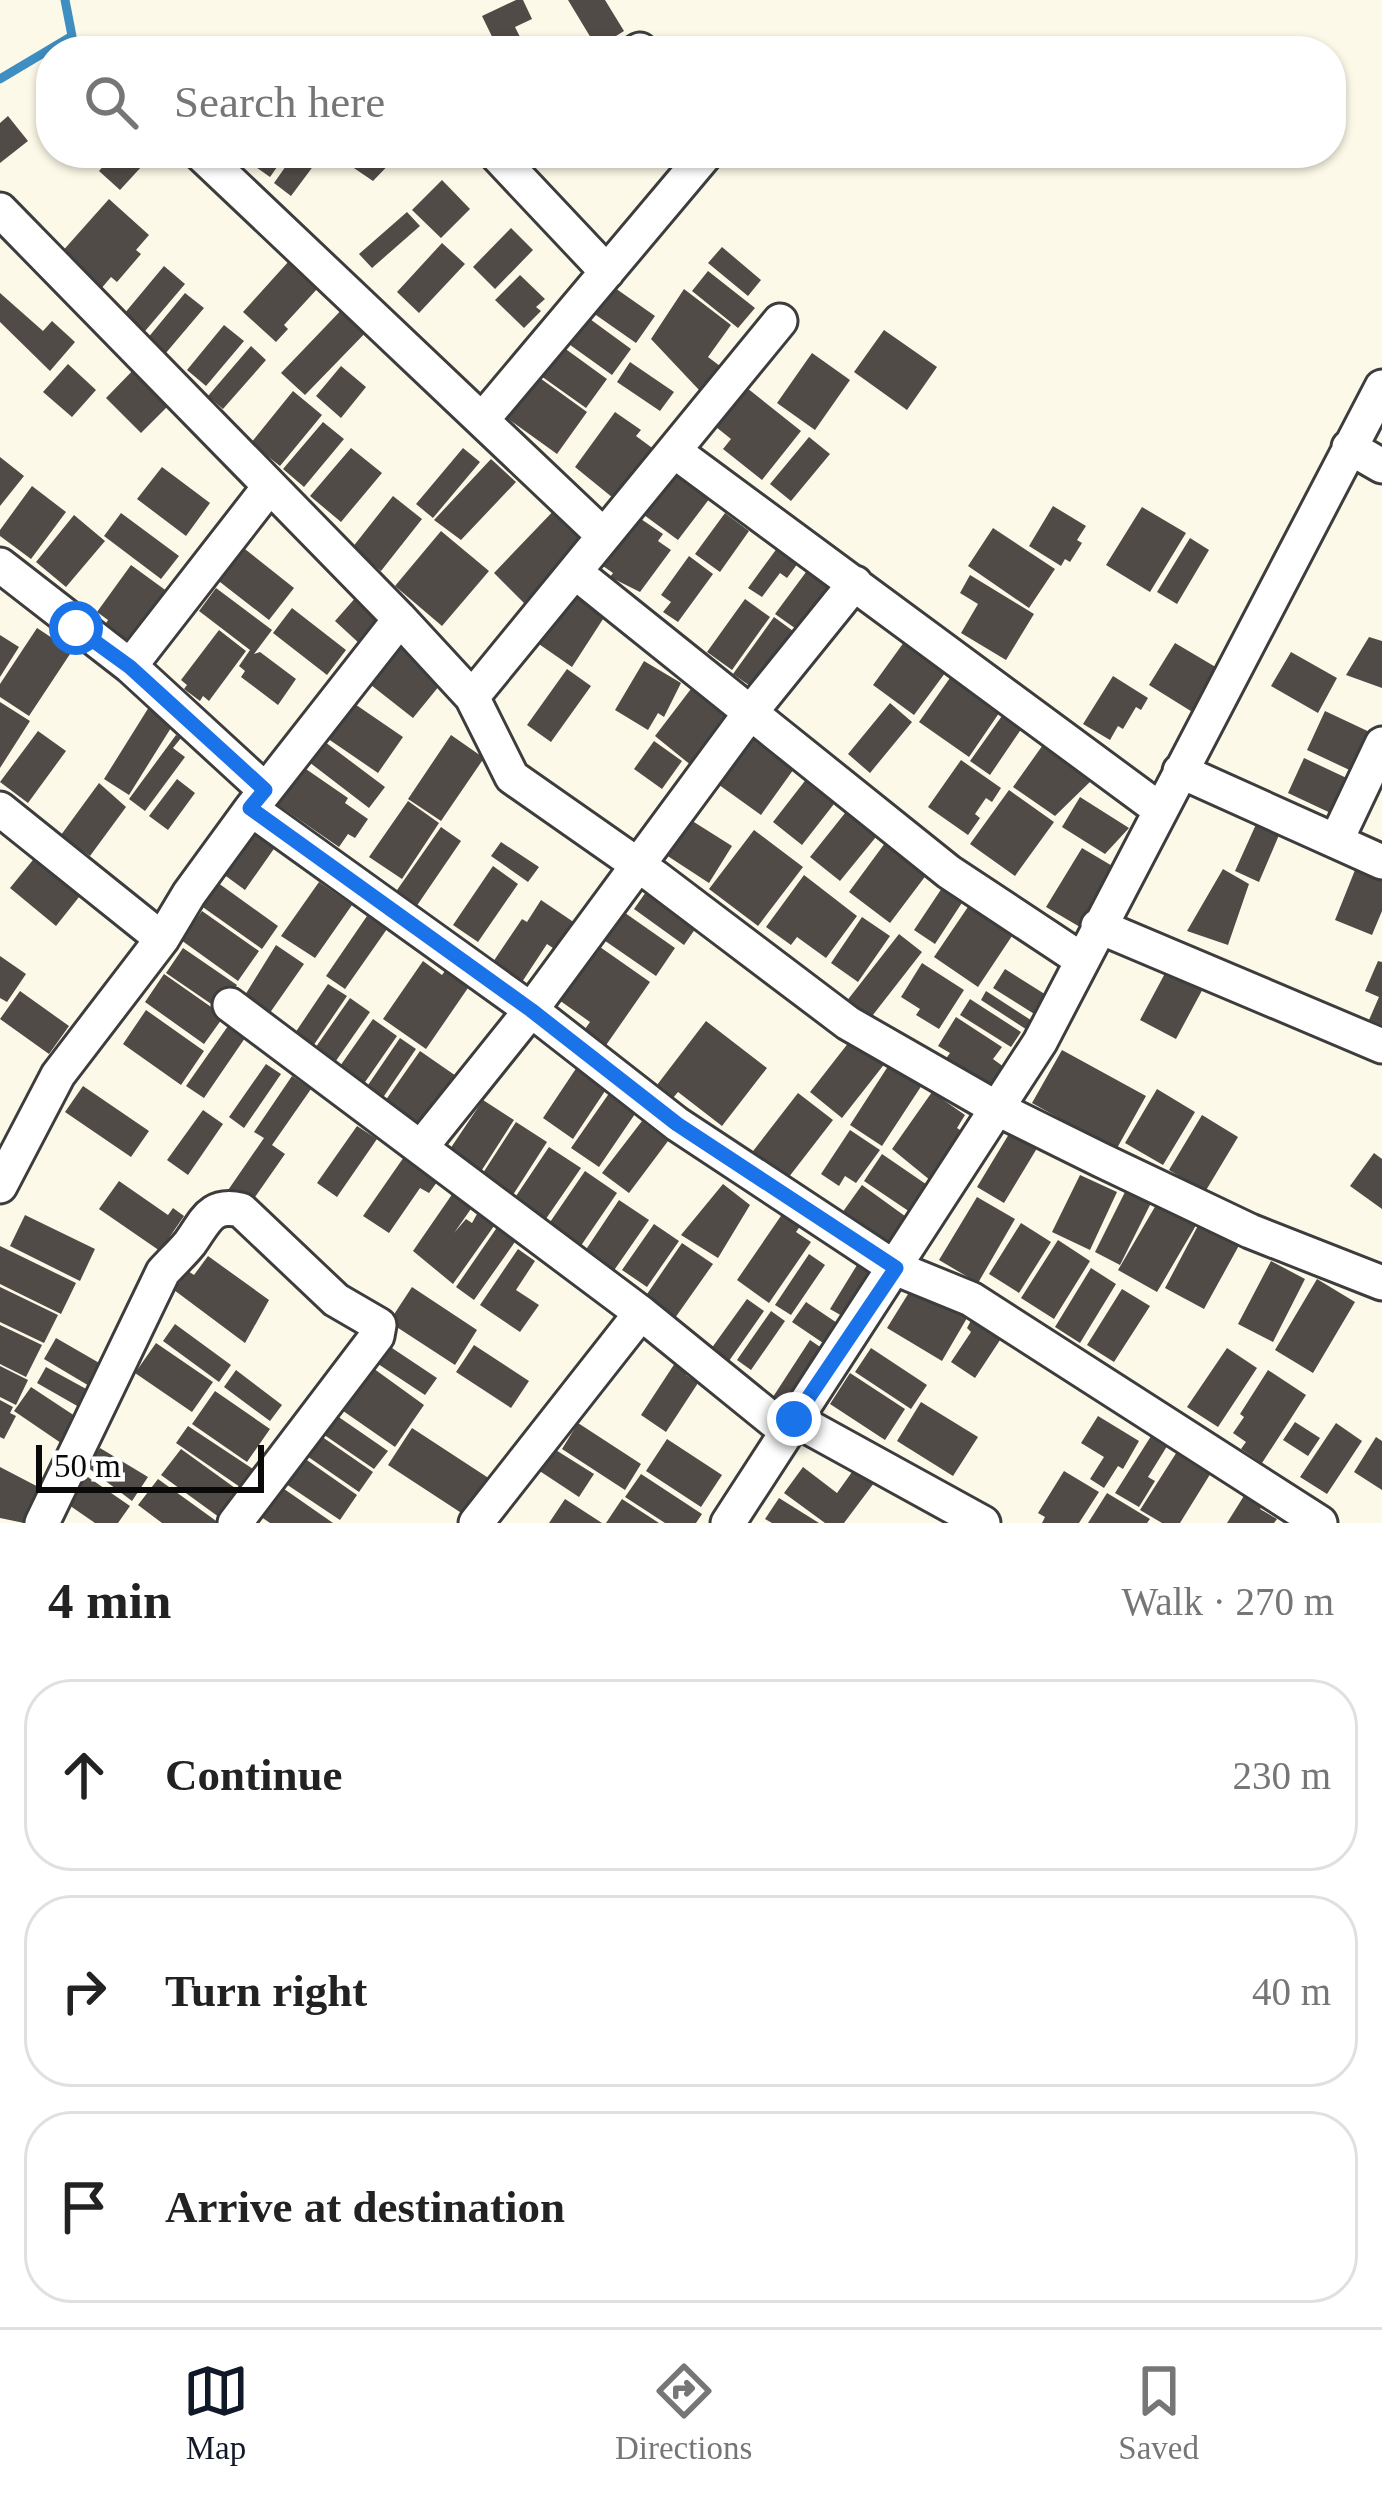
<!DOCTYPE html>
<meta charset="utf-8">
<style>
:root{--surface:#fff;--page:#f6f6f6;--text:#222;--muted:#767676;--line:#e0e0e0;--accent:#111827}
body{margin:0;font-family:Georgia,serif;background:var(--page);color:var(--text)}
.scale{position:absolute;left:36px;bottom:30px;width:228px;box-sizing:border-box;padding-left:12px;border:6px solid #0a0a0a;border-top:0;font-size:33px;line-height:42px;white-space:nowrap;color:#0a0a0a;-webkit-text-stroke:9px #fff;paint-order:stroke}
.stop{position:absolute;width:36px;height:36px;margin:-27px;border:9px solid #1a73e8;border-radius:50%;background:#fff}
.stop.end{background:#1a73e8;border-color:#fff;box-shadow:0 3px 12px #0008}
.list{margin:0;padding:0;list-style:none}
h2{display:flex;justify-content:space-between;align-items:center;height:156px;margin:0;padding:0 48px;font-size:51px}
h2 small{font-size:39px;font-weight:400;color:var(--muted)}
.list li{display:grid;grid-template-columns:78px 1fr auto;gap:36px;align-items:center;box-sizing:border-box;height:192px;margin:0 24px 24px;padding:0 24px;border:3px solid var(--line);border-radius:48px}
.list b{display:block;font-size:45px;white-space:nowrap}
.list em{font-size:39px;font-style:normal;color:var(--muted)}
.icon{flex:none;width:66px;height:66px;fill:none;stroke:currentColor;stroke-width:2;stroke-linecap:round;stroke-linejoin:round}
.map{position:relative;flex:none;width:1382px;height:1523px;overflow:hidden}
.search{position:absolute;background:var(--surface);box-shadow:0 3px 9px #0004;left:36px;right:36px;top:36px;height:132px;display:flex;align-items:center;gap:30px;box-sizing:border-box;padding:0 42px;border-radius:48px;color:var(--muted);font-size:45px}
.sheet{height:804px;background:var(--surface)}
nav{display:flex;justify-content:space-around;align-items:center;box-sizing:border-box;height:168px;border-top:3px solid var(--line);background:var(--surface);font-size:33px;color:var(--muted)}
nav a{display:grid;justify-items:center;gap:6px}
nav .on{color:var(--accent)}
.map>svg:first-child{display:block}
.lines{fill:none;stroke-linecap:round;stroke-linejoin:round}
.stream{stroke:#3e8ec1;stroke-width:9}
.building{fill:#514b47}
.minor-casing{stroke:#3d3d3d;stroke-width:39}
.minor{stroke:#fff;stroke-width:33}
.route{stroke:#1a73e8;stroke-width:15}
</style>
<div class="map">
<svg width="1382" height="1523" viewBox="0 0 1382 1523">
<rect width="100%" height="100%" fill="#fdf9e8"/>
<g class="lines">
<path class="stream" d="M0 79 72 36 65 0"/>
</g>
<path class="building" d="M516 0H523L532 19 515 27 527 51H499L482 16Z
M568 0H605L624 31 597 48Z
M8 116 28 141 0 163V123Z
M115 153H154L120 190 99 171Z
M236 153H287L270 177Z
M295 153H323L291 196 274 183Z
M351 153H400L373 181 345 162Z
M442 180 470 209 441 238 412 210Z
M109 199 149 235 136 250 141 254 117 282 111 277 100 290 60 254Z
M407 212 420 226 372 268 359 254Z
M511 228 533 250 495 289 473 267Z
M442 243 465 264 419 313 397 292Z
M722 247 761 280 748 296 708 263Z
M289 261 318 288 284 325 288 329 276 342 243 312Z
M164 266 185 284 140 337 119 320Z
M708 271 755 308 738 328 692 291Z
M520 275 545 299 536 307 541 311 524 328 495 300Z
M605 281 655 316 636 343 586 308Z
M684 289 731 325 708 357 732 375 710 382 700 391 651 339Z
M0 293 43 331 52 321 75 342 50 371 0 322Z
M185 293 204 308 165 354 147 339Z
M349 302 373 325 305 395 281 373Z
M579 311 631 349 612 375 559 337Z
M224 325 244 341 206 386 187 370Z
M884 330 937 367 907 410 854 372Z
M556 342 607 379 586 408 534 371Z
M251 346 266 360 223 409 208 396Z
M812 353 850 380 815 430 777 403Z
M630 362 674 392 660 411 617 382Z
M68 364 96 390 72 417 43 392Z
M139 364 175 399 141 433 106 398Z
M341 366 366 387 341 418 316 396Z
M526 368 587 412 557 454 496 410Z
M742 384 801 431 762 480 723 449 731 439 711 423Z
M293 391 322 415 280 466 251 443Z
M615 412 641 430 636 436 655 450 618 502 575 467Z
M323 422 344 439 304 487 283 469Z
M809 437 830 454 791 501 770 484Z
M351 448 382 473 341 522 310 496Z
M463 448 480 462 433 518 416 504Z
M0 457 24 476 0 506Z
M491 459 516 482 461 540 434 520Z
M162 467 210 503 186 536 137 499Z
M678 469 713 494 678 540 644 515Z
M32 486 66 512 31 559 0 536V530Z
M393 496 422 519 381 571 352 548Z
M561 503 596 537 528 607 494 573Z
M1053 506 1086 526 1077 540 1082 543 1070 562 1065 559 1061 566 1029 546Z
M1142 507 1186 533 1150 592 1106 565Z
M121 513 179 556 161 579 104 536Z
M725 513 749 531 720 572 695 554Z
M74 515 105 541 66 587 36 562Z
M638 517 663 534 658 541 671 550 640 592 610 577 613 573 603 566Z
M993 528 1055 569 1029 608 968 566Z
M441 531 489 571 442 626 395 586Z
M786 536 807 551 787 578 780 573 762 597 748 588Z
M1190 538 1209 550 1177 604 1157 592Z
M236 542 294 588 269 620 211 575Z
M689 556 713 574 678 622 663 612 671 602 661 595Z
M812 564 835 580 830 588 837 593 806 636 775 614Z
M131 565 168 592 123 643 103 628 108 620 97 612Z
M970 575 1034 614 1006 660 961 633 978 604 960 593Z
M216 588 272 630 254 654 260 652 296 679 278 705 241 677 245 671 239 666 250 650 199 611Z
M364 588 389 611 360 644 335 621Z
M570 592 605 616 572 667 536 642Z
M745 599 770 617 732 670 707 652Z
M292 608 346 650 327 675 273 633Z
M774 617 804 639 763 695 733 674Z
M37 628 72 651 29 716 0 697V684Z
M219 630 246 651 209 701 203 696 200 701 184 689 187 685 181 680Z
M0 635 19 647 0 677Z
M1369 637 1382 641V688L1346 675Z
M907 638 948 669 914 715 873 685Z
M1175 643 1224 672 1194 713 1149 685Z
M402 647 444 680 413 718 371 685Z
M1291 652 1337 678 1318 713 1271 686Z
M644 661 681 683 664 717 658 713 648 730 615 710Z
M959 665 1008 700 969 757 919 722Z
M567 669 591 686 551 742 527 725Z
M1113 676 1148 698 1141 710 1136 707 1123 729 1118 726 1110 740 1083 724Z
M697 681 741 715 692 766 655 736Z
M346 698 403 737 378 773 321 734Z
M0 702 30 721 0 768Z
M890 703 912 722 870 773 848 754Z
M1009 706 1028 719 990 775 970 761Z
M149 707 174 723 129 795 104 779Z
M1325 711 1376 735 1358 774 1307 750Z
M755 726 801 759 761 815 715 782Z
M38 731 66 751 28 803 0 782Z
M176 735 181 738 173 748 185 757 145 811 129 799Z
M451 735 484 758 441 821 408 799Z
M654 741 682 761 662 789 634 769Z
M325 742 385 787 369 808 309 762Z
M1045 742 1095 777 1055 816 1013 787Z
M1304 758 1353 781 1337 816 1288 793Z
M961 760 1001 788 992 802 986 798 975 814 980 818 968 835 928 807Z
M303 767 348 798 345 803 368 819 355 838 348 834 339 847 272 801Z
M811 773 841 795 802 845 773 822Z
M177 779 195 793 168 830 149 816Z
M99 783 126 807 90 856 61 835Z
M1009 790 1054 822 1015 876 970 844Z
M1080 797 1129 828 1105 854 1062 827Z
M408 801 439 823 402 879 369 857Z
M849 808 880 832 840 881 810 857Z
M1262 811 1285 821 1259 882 1235 871Z
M686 817 732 846 709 883 663 853Z
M252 825 278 843 245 890 219 871Z
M441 827 461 841 416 907 395 893Z
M754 830 803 867 758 926 709 889Z
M888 839 930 870 890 923 849 892Z
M501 842 539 867 528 882 491 856Z
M1082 848 1114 867 1085 930 1046 907Z
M37 855 83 892 56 926 10 888Z
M1361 855 1382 864V911L1372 935 1335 920Z
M493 866 518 884 478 942 453 925Z
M1223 869 1249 884 1228 945 1187 931Z
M804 875 857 916 826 958 797 937 791 945 766 927Z
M655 879 705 915 684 945 634 909Z
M948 879 969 892 935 944 914 930Z
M214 880 278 926 262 949 197 903Z
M319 882 352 905 315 958 281 936Z
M974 898 1018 927 978 987 934 957Z
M541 900 575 923 556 950 547 944 522 982 493 962 522 919 527 922Z
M618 908 675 948 656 976 598 936Z
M202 911 259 951 238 981 181 940Z
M367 916 387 929 345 989 326 976Z
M862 917 890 936 858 982 831 963Z
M899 934 922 952 869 1020 846 1002Z
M590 940 650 982 602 1051 580 1036 590 1022 552 995Z
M276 945 304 964 267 1017 242 1000Z
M183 948 237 985 220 1010 166 973Z
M0 956 26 974 7 1002 0 998Z
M423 961 442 975 450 964 470 985 426 1049 383 1019Z
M1378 961 1382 962V1025L1369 1020 1379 997 1365 991Z
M922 963 964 990 939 1029 916 1015 920 1009 901 997Z
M1170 964 1206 983 1176 1039 1140 1020Z
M1005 969 1051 998 1039 1017 993 988Z
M164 974 224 1016 204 1044 145 1002Z
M328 984 347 996 309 1052 291 1039Z
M20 991 69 1026 49 1054 0 1019Z
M986 991 1040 1026 1035 1035 981 1000Z
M350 998 370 1012 331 1068 311 1054Z
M970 999 1021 1032 1011 1047 960 1015Z
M146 1010 204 1051 181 1085 123 1044Z
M956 1017 1002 1047 993 1059 1004 1067 990 1088 945 1060 950 1053 938 1046Z
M373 1019 397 1036 363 1085 338 1069Z
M706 1021 767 1068 722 1126 678 1092 673 1098 657 1085Z
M228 1026 245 1038 204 1098 186 1086Z
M853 1037 886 1062 842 1118 810 1092Z
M400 1038 416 1049 382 1099 366 1088Z
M1062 1050 1146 1096 1116 1150 1032 1103Z
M420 1051 459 1078 423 1131 383 1104Z
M894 1057 922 1085 882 1146 850 1125Z
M266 1064 281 1074 244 1128 229 1117Z
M577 1067 607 1088 573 1139 543 1118Z
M292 1076 311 1089 272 1145 285 1154 246 1210 224 1196 264 1138 254 1132Z
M83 1086 149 1131 131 1157 65 1112Z
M1157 1089 1195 1112 1163 1165 1125 1143Z
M610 1092 637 1111 599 1167 571 1148Z
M932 1092 965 1115 957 1128 971 1137 936 1185 892 1149Z
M798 1093 833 1120 785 1182 750 1155Z
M483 1100 514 1120 480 1173 448 1152Z
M203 1110 223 1124 188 1175 167 1160Z
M1202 1115 1238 1137 1205 1192 1169 1170Z
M642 1121 668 1141 629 1193 602 1173Z
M516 1122 547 1142 509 1201 482 1183 487 1176 483 1173Z
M357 1126 377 1139 337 1197 317 1183Z
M1012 1129 1039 1145 1004 1203 977 1187Z
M850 1130 880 1150 856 1183 845 1176 839 1186 821 1174Z
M549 1147 581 1168 541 1226 510 1205Z
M1374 1153 1382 1159V1209L1350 1186Z
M406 1154 440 1178 429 1193 420 1188 389 1233 363 1216Z
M882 1154 936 1191 910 1212 864 1181Z
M585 1171 617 1193 578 1250 546 1228Z
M1080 1175 1117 1192 1090 1250 1052 1232Z
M119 1181 168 1215 173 1208 184 1216 160 1251 99 1209Z
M723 1184 750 1205 718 1258 681 1235Z
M862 1185 909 1219 892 1259 837 1220Z
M1126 1190 1151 1203 1120 1265 1095 1252Z
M453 1193 473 1206 454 1233 466 1219 472 1223 477 1214 494 1226 453 1284 413 1251Z
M977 1197 1015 1219 978 1283 939 1260Z
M619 1200 649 1220 608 1279 579 1260Z
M1156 1205 1198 1222 1157 1292 1118 1270Z
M785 1210 803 1222 796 1232 811 1242 769 1303 737 1280Z
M25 1215 95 1249 80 1281 10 1246Z
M1202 1218 1242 1240 1204 1309 1165 1288Z
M1021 1223 1051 1242 1019 1293 989 1274Z
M654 1224 679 1241 647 1287 622 1270Z
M498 1226 517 1239 474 1300 456 1287Z
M1058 1240 1090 1261 1054 1319 1021 1298Z
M682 1243 713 1264 675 1318 645 1297Z
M0 1246 76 1283 61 1314 0 1284Z
M518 1249 535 1261 516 1290 539 1305 520 1332 480 1305Z
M809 1254 825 1265 791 1315 775 1305Z
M208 1256 269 1300 245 1343 174 1290 188 1271 194 1275Z
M1271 1261 1305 1279 1273 1342 1238 1324Z
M857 1265 883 1281 856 1324 830 1309Z
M1091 1268 1116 1284 1080 1343 1055 1327Z
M1317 1279 1355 1302 1313 1373 1275 1350Z
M913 1286 967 1318 942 1361 887 1328Z
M0 1287 58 1315 44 1343 0 1322Z
M412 1287 477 1330 455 1365 389 1322Z
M1122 1289 1150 1306 1114 1362 1087 1345Z
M747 1299 764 1311 729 1361 711 1349Z
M806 1302 846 1329 832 1349 792 1322Z
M771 1311 785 1321 751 1370 737 1360Z
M976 1311 1006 1331 975 1378 951 1362 971 1332 967 1328Z
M175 1324 231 1365 219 1382 163 1341Z
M0 1325 42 1345 26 1377 0 1364Z
M56 1338 108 1368 96 1390 44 1359Z
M377 1338 437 1378 425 1395 366 1356Z
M810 1340 826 1351 787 1411 771 1400Z
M156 1343 213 1382 192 1412 135 1373Z
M474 1345 529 1381 511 1408 456 1372Z
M871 1348 927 1385 911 1409 855 1372Z
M1227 1348 1257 1368 1218 1427 1187 1407Z
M677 1360 690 1369 686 1375 698 1383 666 1432 641 1415Z
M366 1363 424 1405 395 1447 336 1406Z
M0 1366 28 1380 16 1405 0 1397Z
M46 1367 88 1390 79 1407 37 1383Z
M236 1370 282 1405 270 1421 224 1387Z
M1268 1370 1306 1395 1262 1463 1241 1449 1246 1442 1233 1433 1244 1417 1240 1414Z
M850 1373 905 1409 885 1440 830 1404Z
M31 1387 78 1418 61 1443 14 1411Z
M215 1391 270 1429 247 1462 192 1424Z
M0 1400 13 1407 10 1413 16 1416 4 1439 0 1437Z
M921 1402 978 1437 953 1476 897 1441Z
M330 1411 388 1451 374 1469 317 1430Z
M1098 1416 1139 1441 1123 1469 1118 1466 1104 1488 1090 1479 1104 1457 1081 1443Z
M1295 1422 1320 1438 1308 1456 1283 1440Z
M578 1423 641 1464 625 1490 562 1449Z
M1336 1423 1362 1441 1327 1494 1300 1477Z
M188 1426 259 1473 251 1485 244 1481 240 1487 176 1443Z
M412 1428 490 1479 466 1516 388 1465Z
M1153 1433 1169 1443 1148 1477 1155 1481 1139 1507 1115 1493Z
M318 1434 373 1472 359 1492 304 1454Z
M1376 1437 1382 1441V1490L1354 1472Z
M667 1439 722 1475 701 1507 646 1471Z
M543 1442 594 1474 579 1497 529 1464Z
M1180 1447 1214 1468 1180 1523H1162L1140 1510Z
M100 1448 148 1477 132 1501 87 1467Z
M181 1449 242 1493 223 1520 161 1475Z
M304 1458 357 1495 340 1520 286 1484Z
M857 1465 877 1479 844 1523H825L784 1493 803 1467 837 1493Z
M0 1467 50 1493 31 1510 24 1523 0 1518Z
M1064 1471 1099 1492 1079 1523H1042L1045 1517 1038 1513Z
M641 1474 702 1514 696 1523H665L625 1497Z
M85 1475 130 1506 118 1523H95L66 1503Z
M158 1479 219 1523H162L138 1505Z
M277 1484 333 1523H270L257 1514Z
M1247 1491 1265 1502 1260 1509 1277 1519 1274 1523H1227Z
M1107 1493 1150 1519 1147 1523H1088Z
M779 1498 819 1523H772L765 1519Z
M565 1499 602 1523H549Z
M622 1499 659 1523H606Z"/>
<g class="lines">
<defs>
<path id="minor" d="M638 51 640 50
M200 153 604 536
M495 153 607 272
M0 210 400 619
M482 420 705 155
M1349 447 1382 466
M674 451 1159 809
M0 565 130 666 265 790
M575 572 949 872 1082 960
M130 666 270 486
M472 697 512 777 655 877 848 1023 998 1109 1101 1160 1250 1231 1382 1283
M1180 771 1382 862
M0 809 162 939
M251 809 531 1010 677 1124 895 1268 971 1299 1320 1523
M1336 841 1382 744
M1098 926 1382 1046
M230 1005 641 1313 785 1430
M422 1146 531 1010 750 713 855 583
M0 1186 58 1075 162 939 189 894 251 809 400 619 472 697 780 321
M794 1419 983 1523
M42 1523 163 1272C172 1262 182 1253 190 1243 206 1221 210 1203 241 1210L336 1300 379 1325 377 1336 235 1523
M476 1523 641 1313
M728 1523 1040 1042 1382 387"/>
</defs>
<use href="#minor" class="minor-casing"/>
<use href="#minor" class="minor"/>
</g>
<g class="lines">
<path class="route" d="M76 628 130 667 265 790 250 808 531 1010 677 1124 896 1268 794 1419"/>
</g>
</svg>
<div class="scale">50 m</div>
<div class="stop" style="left:76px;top:628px"></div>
<div class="stop end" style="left:794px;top:1419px"></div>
<div class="search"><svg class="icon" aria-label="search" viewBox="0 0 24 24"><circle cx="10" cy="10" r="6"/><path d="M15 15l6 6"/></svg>Search here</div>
</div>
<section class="sheet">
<h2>4 min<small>Walk · 270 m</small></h2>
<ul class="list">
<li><svg class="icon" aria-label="ahead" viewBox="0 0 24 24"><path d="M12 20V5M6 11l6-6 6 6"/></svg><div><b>Continue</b></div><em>230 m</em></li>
<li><svg class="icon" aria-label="right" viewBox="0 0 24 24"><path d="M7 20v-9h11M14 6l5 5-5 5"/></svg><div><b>Turn right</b></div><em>40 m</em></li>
<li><svg class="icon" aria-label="arrive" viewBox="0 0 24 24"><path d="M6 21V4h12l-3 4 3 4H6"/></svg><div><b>Arrive at destination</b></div></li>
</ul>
</section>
<nav>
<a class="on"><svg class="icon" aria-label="map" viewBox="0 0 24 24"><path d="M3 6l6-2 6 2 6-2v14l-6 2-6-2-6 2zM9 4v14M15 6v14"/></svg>Map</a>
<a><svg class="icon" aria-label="directions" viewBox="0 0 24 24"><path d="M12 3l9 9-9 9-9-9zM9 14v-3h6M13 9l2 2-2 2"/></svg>Directions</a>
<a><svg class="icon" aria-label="saved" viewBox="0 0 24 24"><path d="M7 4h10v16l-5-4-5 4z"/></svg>Saved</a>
</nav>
